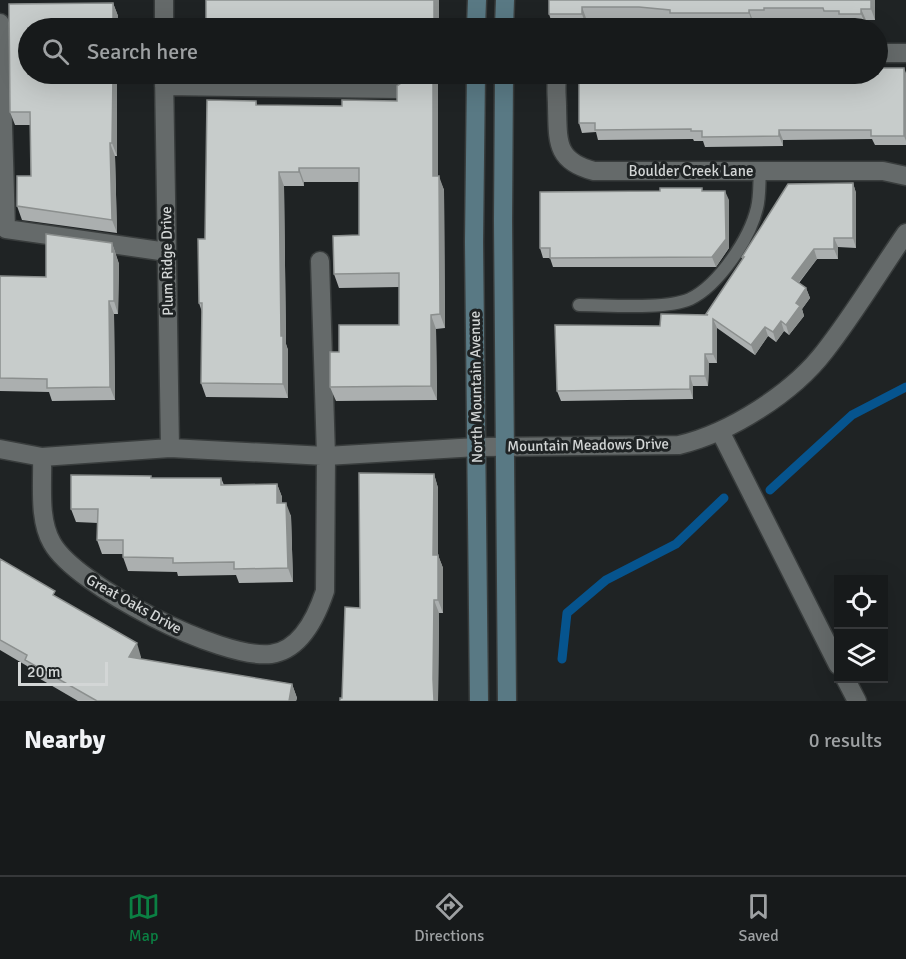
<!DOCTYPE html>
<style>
:root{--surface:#171a1b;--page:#242728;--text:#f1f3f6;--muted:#9ea1a3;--line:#36383a;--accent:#0b8043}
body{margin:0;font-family:Signika,sans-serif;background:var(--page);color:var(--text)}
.controls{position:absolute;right:18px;bottom:18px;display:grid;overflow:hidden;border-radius:0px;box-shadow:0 6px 24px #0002}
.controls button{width:54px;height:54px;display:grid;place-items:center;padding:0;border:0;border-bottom:2px solid var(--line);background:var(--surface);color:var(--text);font:30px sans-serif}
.scale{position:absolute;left:18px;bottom:15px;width:90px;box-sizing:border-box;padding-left:6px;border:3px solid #d3d6d6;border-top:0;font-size:16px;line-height:21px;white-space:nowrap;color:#d3d6d6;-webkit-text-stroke:4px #1f2324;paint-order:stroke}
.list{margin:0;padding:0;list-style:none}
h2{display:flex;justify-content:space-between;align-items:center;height:78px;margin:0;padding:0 24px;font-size:26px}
h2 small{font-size:20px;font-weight:400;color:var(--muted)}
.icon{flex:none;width:33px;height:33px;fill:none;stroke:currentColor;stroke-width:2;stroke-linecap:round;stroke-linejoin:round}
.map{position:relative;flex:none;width:906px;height:701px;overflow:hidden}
.search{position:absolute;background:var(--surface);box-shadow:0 6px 24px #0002;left:18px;right:18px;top:18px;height:66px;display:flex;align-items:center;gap:15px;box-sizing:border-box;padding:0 21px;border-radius:33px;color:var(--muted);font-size:22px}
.sheet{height:174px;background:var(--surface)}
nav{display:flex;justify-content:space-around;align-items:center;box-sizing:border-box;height:84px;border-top:2px solid var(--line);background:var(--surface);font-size:16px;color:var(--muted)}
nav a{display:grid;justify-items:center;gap:3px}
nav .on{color:var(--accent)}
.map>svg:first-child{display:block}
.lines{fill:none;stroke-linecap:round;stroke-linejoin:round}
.stream{stroke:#06548e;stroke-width:9}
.lane-casing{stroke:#393d3d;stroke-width:15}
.street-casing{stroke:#393d3d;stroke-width:21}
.secondary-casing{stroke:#393d3d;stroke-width:21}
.lane{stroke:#656a6a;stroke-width:12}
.street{stroke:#656a6a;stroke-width:18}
.secondary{stroke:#597984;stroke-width:18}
.wall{fill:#abafaf}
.shaded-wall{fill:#8b8f8e}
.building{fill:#c7cccb;stroke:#8b8f8e;stroke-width:1.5}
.labels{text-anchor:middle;stroke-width:6;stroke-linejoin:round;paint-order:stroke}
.street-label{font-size:15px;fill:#d3d6d6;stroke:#1f2324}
</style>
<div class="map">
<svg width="906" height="701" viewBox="0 0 906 701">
<rect width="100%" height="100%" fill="#1f2324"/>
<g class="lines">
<path class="stream" d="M770 490 852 415 906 387
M562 659 567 613 606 580 676 544 724 498"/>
<defs>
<path id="lane" d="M579 305C607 305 665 310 690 299 719 285 750 238 757 208 760 196 759 183 760 171"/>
<path id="street" d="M0 23 6 229 167 252
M164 28V0
M878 53H906
M164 74 170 448
M558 74C555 84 557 96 557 106 558 141 555 161 594 171H883L906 176
M164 86 400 89
M720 431 838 665
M0 449 42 457 170 448 326 456 477 447 679 445C730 433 793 393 825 351 854 314 879 272 906 233
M42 457C43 484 38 519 52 543 76 586 222 660 271 654 301 650 317 615 325 591L326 456 320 261
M845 678 857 701"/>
<path id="secondary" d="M476 28 477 0
M504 28 505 0
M476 74 474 242 479 701
M504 74 503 221 507 701"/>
</defs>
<use href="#lane" class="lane-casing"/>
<use href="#street" class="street-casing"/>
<use href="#secondary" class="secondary-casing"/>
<use href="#lane" class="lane"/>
<use href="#street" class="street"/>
<use href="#secondary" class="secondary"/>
</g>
<path class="wall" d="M549 0H875V20H866V25H843L842 22H828L827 19H768V21H753V25H674L673 21 643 18H586V26H553L549 14Z
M113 3 118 16V28H28V74H117V156H115L117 233 22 220 17 206V176H31L30 125H15L10 112 9 4Z
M906 73V145H875L872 139 783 140V146L705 147 703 141H694L693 139 598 140 596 132 582 133 579 123 704 75Z
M400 74H443V82H438V176L444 190 445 328 436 329 437 400 336 401 330 387 339 352 399 325V287L339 288 334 274 359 235V182H304V186H284L286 344 288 350V398L206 397 201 383 202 312 199 303 205 239 256 101 257 105 342 106 397 101 405 80 402 78Z
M853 183 856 193V248L838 247V259H817L799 283 806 288 810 298 802 309 804 316 789 335 784 331 776 342 768 336 755 355 717 328V363H709L708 386H693V399L561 401 557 391 660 326 706 315V314L742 260V257Z
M703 191 729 200V248L716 267H553L550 258H543L540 248Z
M112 243 119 264 118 314H114L115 400 52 401 49 392 0 391V276L46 277Z
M434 474 438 488V555L443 568V613H439L438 701H340L342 698 360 608Z
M152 478H221L224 485 277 484 282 497V503L291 516 293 582 239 583 236 575 178 576 177 572 128 571 123 557V554H102L97 540 98 523 76 522 71 509Z
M0 559 58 598 141 657 140 659 292 684 297 698 296 701H78L30 673 27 666 0 650Z"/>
<path class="shaded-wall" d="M434 0H439V28H434Z
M871 0H875V20L871 9Z
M113 3 118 16V28H113Z
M582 7 586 18V26L582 14Z
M861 9 866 20V25L861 14Z
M749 10 753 21V25L749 13Z
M904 68 906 73V141L904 136Z
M113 74H117V156L112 143Z
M433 74H435L438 82V190L433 176Z
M440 74H443V82Z
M779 130 783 140V146L779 136Z
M110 143 115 156 117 233 112 220Z
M299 168 304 182V186L299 172Z
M279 172 284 186 286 344 288 350V398L283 384 281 336Z
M439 176 444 190 445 328 440 314Z
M853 183 856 193V248L853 238Z
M725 191 729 200V248L716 267 712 257Z
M834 238 838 247V259L834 249Z
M112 243 119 264 118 314 114 301Z
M814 249 817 259 795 287 792 278Z
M806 288 810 298 802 309 804 316 789 335 786 325 796 303Z
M109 301 114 314 115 400 110 387Z
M431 315 436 329 437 400 431 386Z
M713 319 717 328V363L713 354Z
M781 321 784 331 776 342 773 332Z
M765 327 768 336 755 355 751 345Z
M705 354 709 363 708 386 705 376Z
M690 376 693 386V399L690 389Z
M434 474 438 488V555L443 568V613L438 600 433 555Z
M277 484 282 497V516L277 503Z
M286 503 291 516 293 582 288 568Z
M434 600 439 613 438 701H434L433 679Z
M137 643 141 657 133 671 129 657Z
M292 684 297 698 296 701H289Z"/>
<path class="building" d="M206 0H434V28H206Z
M549 0H871V9H861V14H839V11H824L823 8H764V10H749V13H670V10L639 7H582V14H549Z
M113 3V28H28V74H113L112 143H110L112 220 17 206V176H31L30 112H10L9 4Z
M878 68H904V136H871V130H779V136L702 137V131H691V129L595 130V123H579V75H704V74H878Z
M406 75V74H433V176H439L440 314 431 315V386L330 387V352H339V325H399V273L334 274 333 236 359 235V168H299V172H279L281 336H283V384L201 383 202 303H199L198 239H205L207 100 256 101V105L342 106V100L397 101V86L404 81Z
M853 183V238H834V249H814L792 278 806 288 796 303 800 306 786 325 781 321 773 332 765 327 751 345 713 319V354H705V376H690V389L557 391 555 325 660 326 661 314 708 315 706 314 744 257H742L788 184Z
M660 188H702V191H725L726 239 712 257 550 258V248H540V192L660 191Z
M46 234 112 243V252H114V301H109L110 387 47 388V379L0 378V276L46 277Z
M359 473 434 474 433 555H438V600H434L433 679 434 701H340V698H342L345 607 360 608Z
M71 475 151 476V478H221V485L277 484V503H286L288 568 234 569V562L173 563V558L123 557V540H97L98 509H71Z
M0 559 55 591 53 595 137 643 129 657 292 684 289 701H97L25 660 27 655 0 640Z"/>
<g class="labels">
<g class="street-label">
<text x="691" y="176">Boulder Creek Lane</text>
<text transform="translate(167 261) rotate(-91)" y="5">Plum Ridge Drive</text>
<text transform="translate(476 387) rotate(-91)" y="5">North Mountain Avenue</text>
<text transform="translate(588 445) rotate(-1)" y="5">Mountain Meadows Drive</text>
<text transform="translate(134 604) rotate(29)" y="5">Great Oaks Drive</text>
</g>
</g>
</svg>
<div class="controls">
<button><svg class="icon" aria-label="locate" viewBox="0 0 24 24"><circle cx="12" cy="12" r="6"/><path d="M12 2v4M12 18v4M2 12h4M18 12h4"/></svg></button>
<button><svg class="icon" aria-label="layers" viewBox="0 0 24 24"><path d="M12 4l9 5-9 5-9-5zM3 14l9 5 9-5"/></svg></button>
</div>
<div class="scale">20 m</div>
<div class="search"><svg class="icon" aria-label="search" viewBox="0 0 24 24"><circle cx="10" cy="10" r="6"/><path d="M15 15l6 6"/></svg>Search here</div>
</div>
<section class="sheet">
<h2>Nearby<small>0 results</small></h2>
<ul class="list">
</ul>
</section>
<nav>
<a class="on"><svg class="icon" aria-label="map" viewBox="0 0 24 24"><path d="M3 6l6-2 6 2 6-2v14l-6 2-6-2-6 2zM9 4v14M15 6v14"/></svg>Map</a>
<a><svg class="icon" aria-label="directions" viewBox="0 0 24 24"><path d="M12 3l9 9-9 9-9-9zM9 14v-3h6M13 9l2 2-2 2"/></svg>Directions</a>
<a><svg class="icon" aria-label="saved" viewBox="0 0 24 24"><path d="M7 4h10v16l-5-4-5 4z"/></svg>Saved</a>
</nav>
